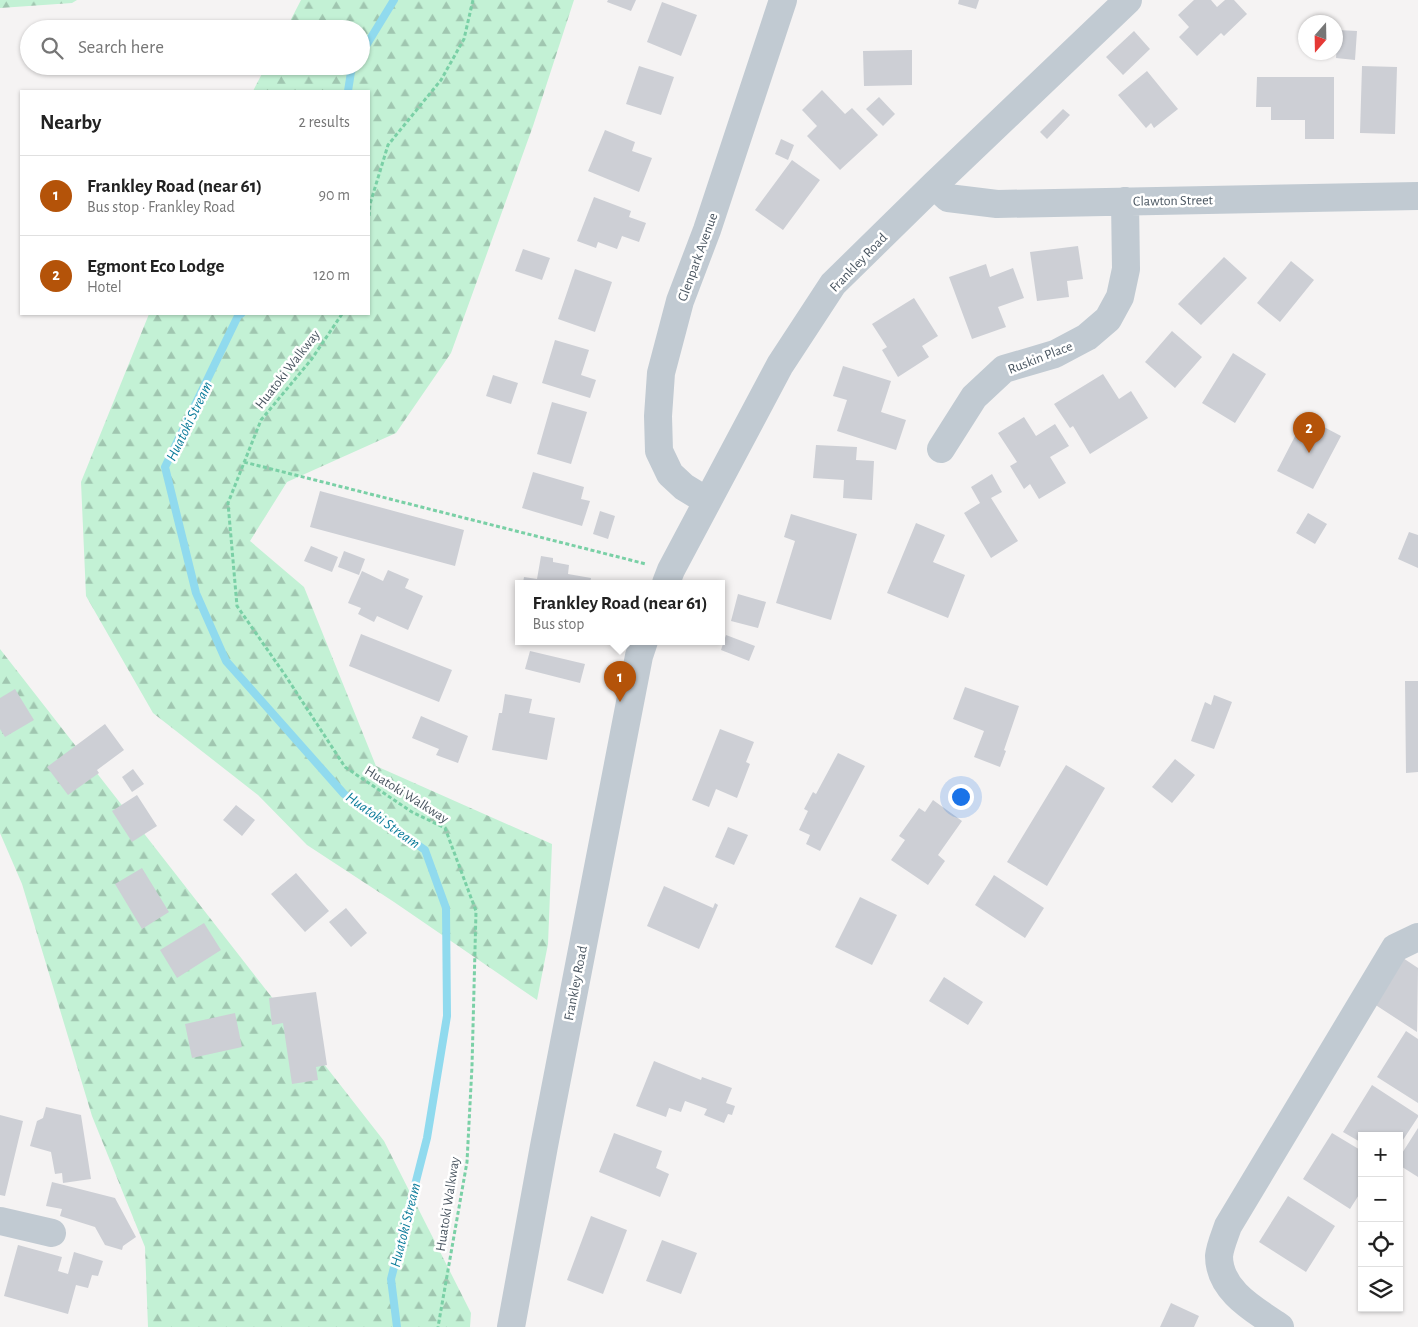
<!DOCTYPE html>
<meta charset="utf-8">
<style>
:root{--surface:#fff;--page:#f6f6f6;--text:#222;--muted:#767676;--line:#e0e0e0;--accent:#b45309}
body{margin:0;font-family:"Alegreya Sans",sans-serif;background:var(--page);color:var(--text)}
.controls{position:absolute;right:15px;bottom:15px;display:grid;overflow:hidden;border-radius:0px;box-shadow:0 1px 4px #0004}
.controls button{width:45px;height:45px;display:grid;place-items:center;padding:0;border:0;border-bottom:1px solid var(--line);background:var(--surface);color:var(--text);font:25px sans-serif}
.compass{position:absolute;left:1298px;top:15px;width:45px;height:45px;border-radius:50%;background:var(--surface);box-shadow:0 1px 4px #0004;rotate:200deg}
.you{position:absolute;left:960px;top:796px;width:18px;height:18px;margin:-12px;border:4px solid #fff;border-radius:50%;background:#1a73e8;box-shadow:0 0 0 8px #1a73e833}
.badge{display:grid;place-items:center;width:32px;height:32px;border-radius:50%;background:var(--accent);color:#fff;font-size:16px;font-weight:700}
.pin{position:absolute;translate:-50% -41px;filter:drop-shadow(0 1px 2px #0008)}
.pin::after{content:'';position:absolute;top:26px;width:18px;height:15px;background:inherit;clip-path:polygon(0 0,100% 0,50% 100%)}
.popup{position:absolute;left:515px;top:580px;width:210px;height:65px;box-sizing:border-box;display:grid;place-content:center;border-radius:0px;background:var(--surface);filter:drop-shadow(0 1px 4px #0005);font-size:16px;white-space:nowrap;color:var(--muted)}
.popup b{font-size:19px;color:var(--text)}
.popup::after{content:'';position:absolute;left:50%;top:100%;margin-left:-10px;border:10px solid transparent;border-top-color:var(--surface)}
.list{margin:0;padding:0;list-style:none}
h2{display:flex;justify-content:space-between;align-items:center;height:65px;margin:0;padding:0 20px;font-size:21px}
h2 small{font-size:16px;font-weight:400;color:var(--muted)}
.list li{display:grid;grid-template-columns:32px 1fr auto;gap:15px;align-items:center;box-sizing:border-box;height:80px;padding:0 20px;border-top:1px solid var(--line)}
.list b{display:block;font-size:19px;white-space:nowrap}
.list p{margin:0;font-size:16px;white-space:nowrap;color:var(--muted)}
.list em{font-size:16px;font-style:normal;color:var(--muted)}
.icon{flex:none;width:28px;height:28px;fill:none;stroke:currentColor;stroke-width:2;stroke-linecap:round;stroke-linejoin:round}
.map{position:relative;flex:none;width:1418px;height:1327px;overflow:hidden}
.search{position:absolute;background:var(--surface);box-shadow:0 1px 4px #0004;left:20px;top:20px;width:350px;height:55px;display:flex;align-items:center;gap:12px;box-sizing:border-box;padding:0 18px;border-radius:28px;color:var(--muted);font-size:19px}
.panel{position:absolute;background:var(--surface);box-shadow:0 1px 4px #0004;left:20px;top:90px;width:350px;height:225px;border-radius:0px}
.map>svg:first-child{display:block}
.forest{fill:url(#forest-firs)}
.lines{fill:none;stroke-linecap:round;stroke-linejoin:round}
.stream{stroke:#90daee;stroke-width:8}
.building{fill:#cdcfd5}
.path{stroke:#7ad0a6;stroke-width:3;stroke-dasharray:4 2.5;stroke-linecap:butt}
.minor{stroke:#c1cad2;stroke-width:28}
.labels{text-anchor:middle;stroke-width:5;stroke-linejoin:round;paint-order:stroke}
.street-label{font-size:14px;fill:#4a5661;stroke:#fff}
.water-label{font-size:15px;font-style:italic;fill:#0c7c9b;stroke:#fff}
</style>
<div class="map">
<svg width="1418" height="1327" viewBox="0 0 1418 1327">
<defs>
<pattern id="forest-firs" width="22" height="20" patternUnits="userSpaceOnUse" patternTransform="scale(1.25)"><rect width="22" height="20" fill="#c3f1d5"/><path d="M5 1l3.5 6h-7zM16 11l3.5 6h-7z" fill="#a0c6b0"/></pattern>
</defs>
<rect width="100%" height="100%" fill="#f5f3f3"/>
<path class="forest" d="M0 0H77L72 3 0 8Z
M301 0H574L533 126 451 353 396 433 287 482 250 541 304 587 376 766 552 844 548 944 537 1000 394 902 307 845 258 795 153 713 86 596 81 482 149 314H369V91H253L266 66H361V29H286Z
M0 649 384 1141 471 1313 470 1327H148L145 1247 92 1116 22 884 0 833Z"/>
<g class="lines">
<path class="stream" d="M361 54 394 0
M348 91 351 72 354 66
M241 314 238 316 165 467 196 593 226 661 344 794 425 850 446 908 447 1016 427 1138 391 1279 397 1327"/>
</g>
<path class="building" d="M608 0H636L631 11 607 2Z
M959 0H979L976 9 958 4Z
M1194 0H1211L1217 7 1225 0H1234L1247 14 1224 36 1221 33 1197 56 1179 37 1189 27 1178 15Z
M662 2 697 15 681 56 647 42Z
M1338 30 1357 31 1355 60 1336 58Z
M1134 31 1150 49 1123 75 1106 57Z
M912 50V85L864 86 863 51Z
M639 66 674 77 661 115 626 104Z
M1362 66 1397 67 1395 134 1360 133Z
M1147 71 1178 109 1154 128 1151 123 1146 128 1118 95Z
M1257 77H1334V139H1305V120H1271V107H1256Z
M822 90 845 114 852 108 878 135 840 170 807 136 817 126 802 110Z
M879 97 895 114 883 126 866 109Z
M1063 109 1070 115 1047 139 1040 132Z
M605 130 635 142 632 151 652 158 639 192 588 171Z
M781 139 794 145 788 160 775 154Z
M792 160 820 180 783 230 755 210Z
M594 197 631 211 629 217 646 223 639 242 622 236 617 249 598 242 596 248 577 241Z
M1078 246 1083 279 1067 281 1069 297 1037 301 1030 252Z
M523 249 550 258 542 280 515 271Z
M1224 257 1247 278 1201 325 1178 304Z
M1291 261 1314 280 1280 322 1257 303Z
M986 264 990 277 1013 268 1024 298 998 307 1006 327 972 339 949 277Z
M575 269 612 282 595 332 558 319Z
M914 298 938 336 922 346 929 357 898 377 882 350 887 347 872 324Z
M1172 331 1202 357 1175 388 1145 362Z
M555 340 589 350 581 375 596 380 590 398 542 383Z
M1233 353 1266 374 1235 423 1202 403Z
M843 366 891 381 881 412 906 420 896 450 837 431 847 400 833 396Z
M1103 374 1119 399 1131 391 1148 418 1090 454 1073 426 1070 428 1054 404Z
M493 375 518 383 511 404 486 396Z
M552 402 587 412 571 464 537 454Z
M1024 417 1036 436 1055 424 1069 446 1050 457 1066 483 1039 499 1030 484 1024 489 1010 466 1017 462 998 433Z
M1305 417 1341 436 1313 489 1277 471Z
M816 445 857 447 856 460 874 461 872 500 843 498 844 480 813 478Z
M533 472 584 487 581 499 590 501 582 526 522 508Z
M992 474 1002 492 991 498 1018 541 991 558 964 513 980 503 971 487Z
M320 491 464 530 455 566 310 527Z
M600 511 615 516 608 539 593 534Z
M1308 513 1327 524 1315 544 1296 533Z
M791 514 857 534 831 620 776 603 795 541 784 537Z
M916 523 945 535 933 562 965 575 948 618 887 593Z
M1409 532 1418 535V568L1398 559Z
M311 546 338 557 332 572 304 561Z
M344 551 365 559 359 575 338 567Z
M541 556 553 558V562L569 565 568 574 591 578 590 583H523L524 577 537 579Z
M388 570 409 579 405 588 423 596 408 630 377 616 374 622 358 614 361 608 348 603 362 571 383 581Z
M738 594 766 602 758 628 731 621Z
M361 634 452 670 439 702 349 666Z
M726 635 755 646 749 661 721 650Z
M530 651 585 664 580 683 525 669Z
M1405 681H1418V772L1406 773Z
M965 687 1019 706 1004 750 1006 751 1000 767 974 757 984 731 953 719Z
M15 689 34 720 5 737 0 729V698Z
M505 694 532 699 529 713 555 718 547 760 492 750 499 713H502Z
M1214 695 1232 702 1214 749 1191 741 1205 702 1211 705Z
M421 716 468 736 458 763 436 755 439 749 412 738Z
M105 724 124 750 97 770 99 773 68 795 47 767Z
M720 729 754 742 746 762 750 764 737 798 716 789 709 807 692 800Z
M838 753 865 766 820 851 806 844 810 835 799 830 808 811 804 809 813 792 816 794Z
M1175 759 1195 775 1172 803 1152 787Z
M1066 765 1105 788 1047 886 1007 862Z
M133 769 144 784 132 792 122 777Z
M137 795 157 826 132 842 112 811Z
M933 800 962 821 938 855 945 861 928 885 891 860 905 840 899 836 919 808 925 812Z
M236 805 255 820 242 836 223 820Z
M728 827 748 835 734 865 715 857Z
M142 868 169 912 142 929 115 884Z
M296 873 329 911 305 932 271 894Z
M994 875 1044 908 1025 938 975 905Z
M664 886 713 908 715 903 718 905 699 949 647 926Z
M860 897 897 915 872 965 835 947Z
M346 908 367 933 351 947 329 922Z
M204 923 221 950 177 978 160 950Z
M1400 956 1418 968 1417 1032 1371 1002Z
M944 977 983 1002 968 1025 929 1001Z
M316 992 327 1065 316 1067 318 1080 292 1084 283 1023 272 1025 269 998Z
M235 1013 242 1047 192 1058 185 1024Z
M1406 1031 1418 1039V1103L1377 1077Z
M654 1061 701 1080 702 1077 732 1088 726 1103 735 1106 732 1115 728 1114 724 1123 704 1115 707 1109 685 1101 681 1112 669 1108 666 1117 636 1106Z
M1372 1085 1418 1115V1117L1399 1146V1136H1362V1143L1343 1132Z
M46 1107 81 1115 91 1179 63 1183 62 1173 55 1174 51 1152 30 1146 37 1121 43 1118Z
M0 1115 23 1121 5 1196 0 1195Z
M1418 1128V1177L1399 1165V1158Z
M614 1133 662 1151 656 1168 669 1174 660 1197 599 1172Z
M1332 1133 1362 1151V1190L1350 1209 1303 1179Z
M52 1182 115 1198 136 1237 123 1246 122 1250 105 1245 95 1227 60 1216 62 1209 46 1206Z
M1288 1196 1335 1226 1306 1272 1259 1242Z
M591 1216 627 1230 603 1294 567 1280Z
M662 1240 697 1253 681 1294 646 1281Z
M18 1245 62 1257 58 1271 68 1274 74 1252 103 1261 98 1276 92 1275 88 1288 76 1285 68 1314 4 1296Z
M1171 1303 1199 1316 1194 1327H1160Z"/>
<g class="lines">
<path class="path" d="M369 216 370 204 388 145 441 80 464 39 473 0
M342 314 311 360 261 420 228 503 237 606 285 675 345 767 412 812 445 828 476 911 472 1066 467 1162 438 1327
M244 462 646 564"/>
<path class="minor" d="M934 185 948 198 997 204 1418 196
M941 449 974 397 1004 369 1055 354 1087 337 1108 319 1120 297 1126 269 1125 201
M707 501 684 487 670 474 659 451 658 416 661 373 680 301 707 230 783 0
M666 583 671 570 780 365 833 284 934 185 1128 0
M0 1221 52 1233
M511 1327 544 1146 639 656 644 641
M1280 1327C1255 1310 1219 1291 1219 1256 1220 1246 1225 1235 1228 1226L1395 948 1418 937"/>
</g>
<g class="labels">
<g class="street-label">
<text transform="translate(1173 200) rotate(-1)" y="5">Clawton Street</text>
<text transform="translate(697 257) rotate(-70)" y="5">Glenpark Avenue</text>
<text transform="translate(858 262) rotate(-46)" y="5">Frankley Road</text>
<text transform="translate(1040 357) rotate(-21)" y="5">Ruskin Place</text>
<text transform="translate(287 369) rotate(-52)" y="5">Huatoki Walkway</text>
<text transform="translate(407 794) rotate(32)" y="5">Huatoki Walkway</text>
<text transform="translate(575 983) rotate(-79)" y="5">Frankley Road</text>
<text transform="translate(447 1204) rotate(-81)" y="5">Huatoki Walkway</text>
</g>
<g class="water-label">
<text transform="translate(189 421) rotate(-64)" y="5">Huatoki Stream</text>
<text transform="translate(383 820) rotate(35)" y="5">Huatoki Stream</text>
<text transform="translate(405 1225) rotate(-76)" y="5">Huatoki Stream</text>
</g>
</g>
</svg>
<div class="controls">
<button>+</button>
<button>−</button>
<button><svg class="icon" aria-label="locate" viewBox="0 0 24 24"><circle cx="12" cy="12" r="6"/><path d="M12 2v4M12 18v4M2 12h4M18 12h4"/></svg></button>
<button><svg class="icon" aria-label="layers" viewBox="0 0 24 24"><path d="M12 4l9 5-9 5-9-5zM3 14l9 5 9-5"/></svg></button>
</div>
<svg class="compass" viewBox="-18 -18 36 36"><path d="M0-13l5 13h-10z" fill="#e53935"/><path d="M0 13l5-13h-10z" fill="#767676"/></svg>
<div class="you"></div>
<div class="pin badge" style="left:620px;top:702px">1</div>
<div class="popup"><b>Frankley Road (near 61)</b>Bus stop</div>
<div class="pin badge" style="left:1309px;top:453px">2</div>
<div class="search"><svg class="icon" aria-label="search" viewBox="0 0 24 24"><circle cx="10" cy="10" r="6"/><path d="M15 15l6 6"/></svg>Search here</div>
<section class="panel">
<h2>Nearby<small>2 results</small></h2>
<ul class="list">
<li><span class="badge">1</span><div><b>Frankley Road (near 61)</b><p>Bus stop · Frankley Road</p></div><em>90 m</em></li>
<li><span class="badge">2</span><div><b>Egmont Eco Lodge</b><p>Hotel</p></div><em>120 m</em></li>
</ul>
</section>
</div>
